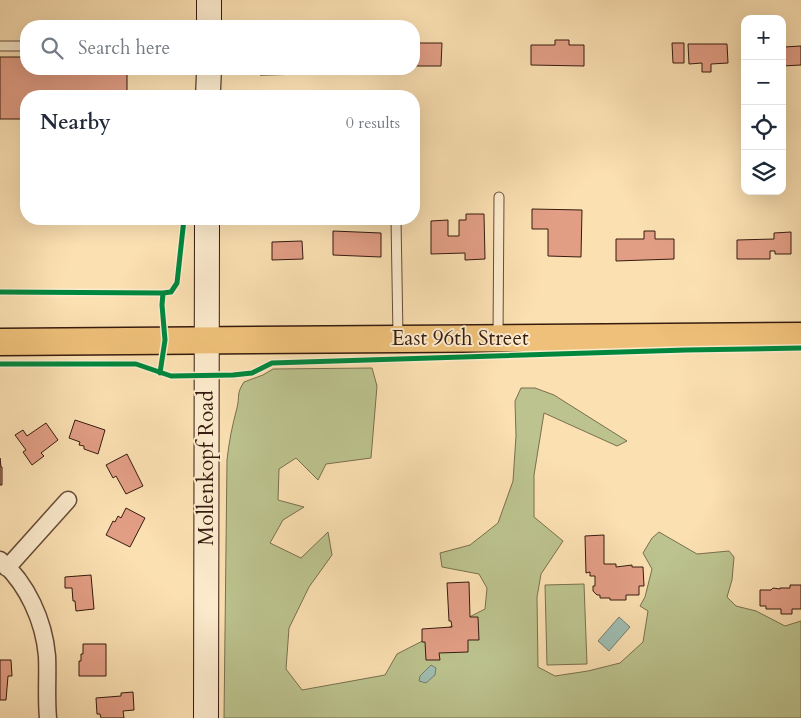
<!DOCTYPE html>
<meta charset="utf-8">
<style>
:root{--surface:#fff;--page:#f2f2f3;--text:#1f2937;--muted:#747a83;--line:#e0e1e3}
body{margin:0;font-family:Cardo,serif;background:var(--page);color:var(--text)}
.controls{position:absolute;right:15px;top:15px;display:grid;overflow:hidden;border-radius:10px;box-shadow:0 5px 20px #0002}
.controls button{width:45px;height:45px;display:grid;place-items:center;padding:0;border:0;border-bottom:1px solid var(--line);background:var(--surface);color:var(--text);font:25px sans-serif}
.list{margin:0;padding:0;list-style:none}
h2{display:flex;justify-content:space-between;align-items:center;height:65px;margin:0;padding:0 20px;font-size:21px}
h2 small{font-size:16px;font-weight:400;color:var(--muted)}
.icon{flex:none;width:28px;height:28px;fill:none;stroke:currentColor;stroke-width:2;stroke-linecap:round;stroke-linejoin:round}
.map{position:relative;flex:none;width:801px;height:718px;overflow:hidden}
.search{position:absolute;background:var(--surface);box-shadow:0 5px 20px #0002;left:20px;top:20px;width:400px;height:55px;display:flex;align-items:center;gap:12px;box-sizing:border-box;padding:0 18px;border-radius:20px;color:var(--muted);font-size:19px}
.panel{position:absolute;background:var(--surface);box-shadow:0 5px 20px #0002;left:20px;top:90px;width:400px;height:135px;border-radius:20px}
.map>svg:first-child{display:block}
.green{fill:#bcc38e;stroke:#796f4e}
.water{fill:#9fbdb1;stroke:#757c70}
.building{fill:#e29e85;stroke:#361b0f}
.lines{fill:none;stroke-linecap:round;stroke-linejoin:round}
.lane-casing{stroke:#674c38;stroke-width:11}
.street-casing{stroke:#674c38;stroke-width:19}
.secondary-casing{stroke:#361b0f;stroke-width:26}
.primary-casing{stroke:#361b0f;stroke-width:29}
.lane{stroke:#fcebcd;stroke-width:9}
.street{stroke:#fcebcd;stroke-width:16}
.secondary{stroke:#fcebcd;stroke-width:24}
.primary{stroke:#eec079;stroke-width:26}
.cycleway-casing{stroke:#fcebcd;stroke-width:8}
.cycleway{stroke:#00873e;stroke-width:5}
.labels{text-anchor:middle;stroke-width:4;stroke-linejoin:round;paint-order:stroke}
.street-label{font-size:21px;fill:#361b0f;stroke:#fcebcd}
</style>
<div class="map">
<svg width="801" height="718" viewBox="0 0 801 718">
<rect width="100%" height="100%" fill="#fbe0b2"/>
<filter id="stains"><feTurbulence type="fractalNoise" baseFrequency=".004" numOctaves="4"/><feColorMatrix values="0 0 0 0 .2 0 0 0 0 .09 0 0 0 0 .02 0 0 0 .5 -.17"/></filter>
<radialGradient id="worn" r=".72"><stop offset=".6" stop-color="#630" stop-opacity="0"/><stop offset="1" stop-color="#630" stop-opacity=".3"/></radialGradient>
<path class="green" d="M372 368 377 386 371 458 326 464 318 480 296 458 279 469 278 500 304 507 283 520 270 543 301 558 328 532 332 555 309 587 289 628 286 669 302 690 385 675 397 654 485 609 487 588 479 574 442 567 440 553 470 545 498 523 513 481 516 436 515 401 521 388H535L554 395 627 441 617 446 544 413 534 475V517L563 541 541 574 537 597 538 667 555 676 588 671 620 663 643 642 648 611 640 606 645 597 652 569 643 553 652 538 659 532 697 554 729 551 734 557 732 580 727 597 736 606 756 611 785 626 801 621V718H224L227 460C229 442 232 426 237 408 240 396 236 394 244 382L263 375 273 369Z
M584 584 587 664 547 665 545 585Z"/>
<path class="water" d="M619 617 630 627 609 651 598 641Z
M431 665 436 668 435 675 426 683 419 681 420 676Z"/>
<path class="building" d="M782 37 784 47 801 46V65L782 66Z
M555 40H569V45H584V66L531 65V45H555Z
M414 43H442L441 66H414Z
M672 43H684V63H673Z
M688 44H727L728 63 711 64V72H702V63L689 64Z
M0 57H26V69H127V96H26V119H0Z
M260 69H311V74L260 75Z
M532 209 582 210 581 257 548 256V229H532Z
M466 214H484L485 259 465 260V253L431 254V221L448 220V236H459V220H466Z
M333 231 381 233V257L333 255Z
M644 231H655V239H674V259L616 261V239H644Z
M791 232V254H775V251H770V259H737V240L774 239V233Z
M302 241 303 259 272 260V242Z
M75 420 105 430 98 454 84 449V446L79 445 80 442 69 438Z
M46 423 58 440 41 453 44 456 32 465 23 452 26 450 15 435 23 430 27 436Z
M127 454 143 486 126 494 116 476 113 478 106 465Z
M0 458 1 467H2V485H0Z
M126 508 145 518 130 547 106 535 113 521 115 522 118 516 121 518Z
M604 535V564H616V567L632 565V567H643L644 586H639V595H626V600H610V598H600V595H597L593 591V586H595V576H590V572L586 573 585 536Z
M91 575 94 609 76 611 75 601H73L72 588H65V577Z
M469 582 470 617H478L479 640H468V652L439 653 440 660H426L425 642H422V629L452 627 451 621H449L447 583Z
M790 585H801V609H792V614H781V609H766V606H760V590H771L773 588 780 589V588H790Z
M83 644H106V676H79V661H81V654H83Z
M0 660H11L12 676H8L6 700H0Z
M133 692 134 710 123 711 124 718H101L100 714H97L96 698 121 696V693Z"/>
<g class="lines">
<defs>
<path id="lane" d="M0 46H26
M396 219 398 336
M498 337 499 197"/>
<path id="street" d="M0 560C27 583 44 621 47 656 48 676 46 697 48 718
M7 568 68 500"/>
<path id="secondary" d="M209 26V0
M208 96 209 69
M206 718 207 219"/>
<path id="primary" d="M0 342 801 336"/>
</defs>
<use href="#lane" class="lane-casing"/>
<use href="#street" class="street-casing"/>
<use href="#secondary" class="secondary-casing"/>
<use href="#primary" class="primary-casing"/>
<use href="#lane" class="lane"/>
<use href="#street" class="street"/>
<use href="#secondary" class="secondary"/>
<use href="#primary" class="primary"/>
<defs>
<path id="cycleway" d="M0 292 163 293
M0 364H136L171 376 233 375 252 373 272 363 686 350 801 348
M160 373 165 340 162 305 163 293 171 292 177 283 184 219"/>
</defs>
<use href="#cycleway" class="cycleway-casing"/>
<use href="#cycleway" class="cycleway"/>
</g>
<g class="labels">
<g class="street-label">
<text x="460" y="345">East 96th Street</text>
<text transform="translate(206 468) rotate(-90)" y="7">Mollenkopf Road</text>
</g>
</g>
<rect width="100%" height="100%" filter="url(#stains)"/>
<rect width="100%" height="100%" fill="url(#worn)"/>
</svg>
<div class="controls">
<button>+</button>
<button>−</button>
<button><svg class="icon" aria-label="locate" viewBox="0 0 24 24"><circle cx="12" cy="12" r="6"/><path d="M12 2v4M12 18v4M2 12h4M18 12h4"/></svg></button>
<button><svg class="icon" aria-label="layers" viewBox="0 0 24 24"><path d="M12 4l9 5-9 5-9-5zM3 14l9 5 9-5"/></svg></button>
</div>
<div class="search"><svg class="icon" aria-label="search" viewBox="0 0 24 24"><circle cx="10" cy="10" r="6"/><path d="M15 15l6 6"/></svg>Search here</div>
<section class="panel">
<h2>Nearby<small>0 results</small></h2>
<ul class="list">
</ul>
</section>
</div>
